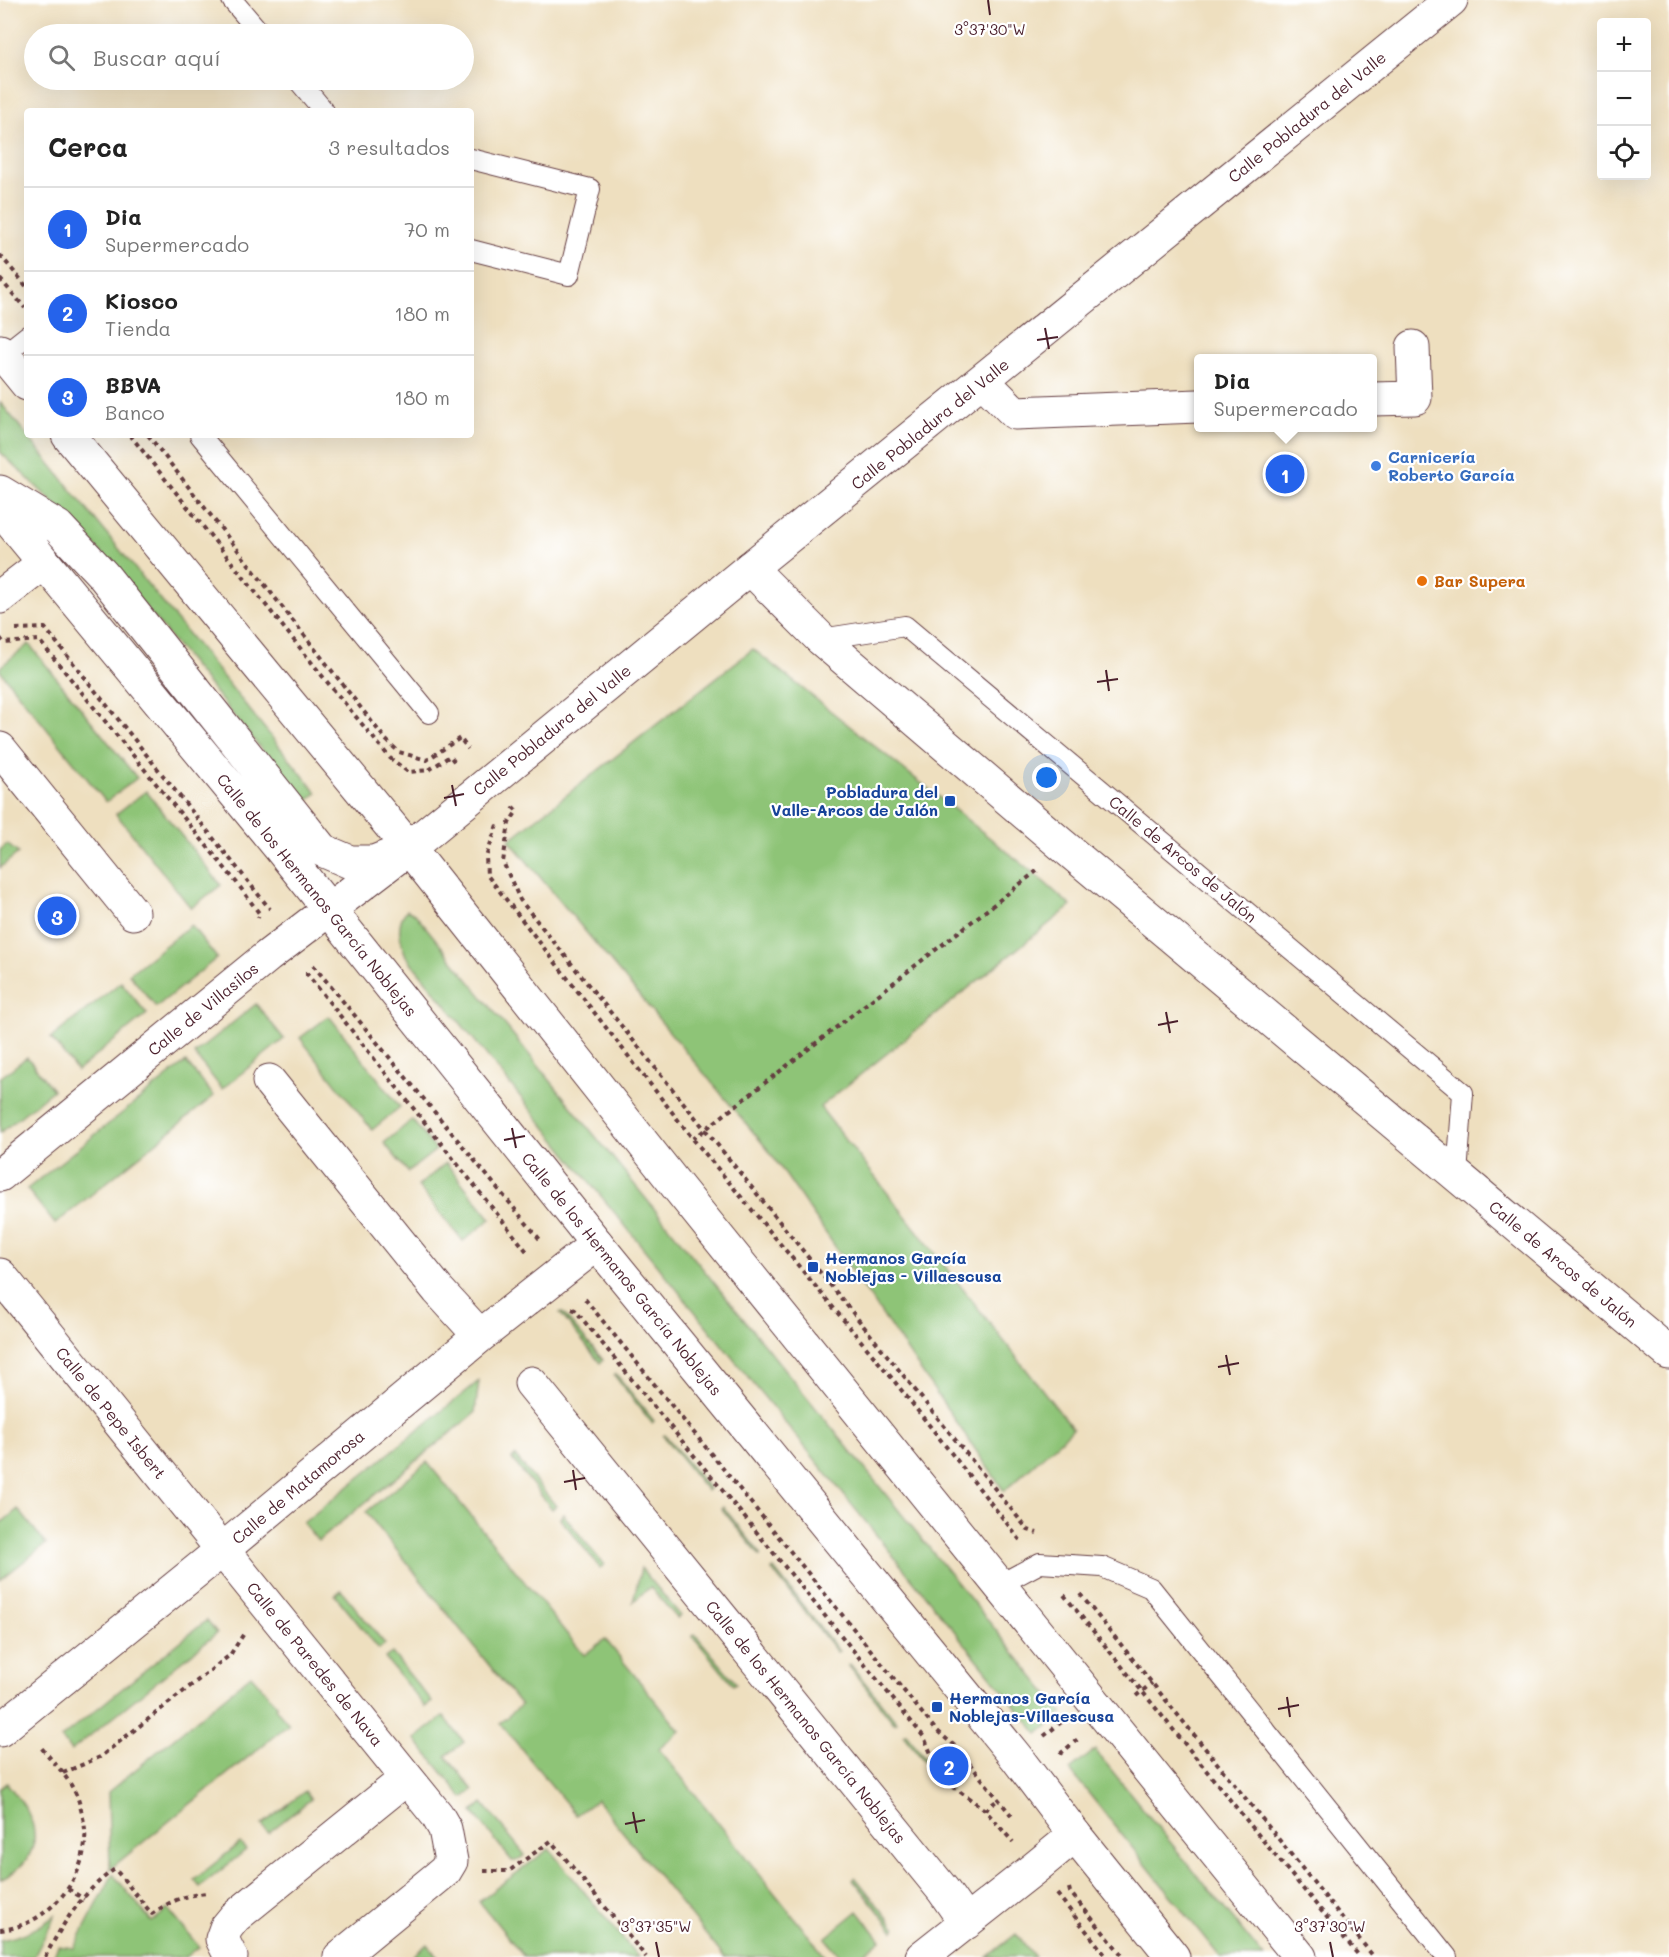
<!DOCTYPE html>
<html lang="es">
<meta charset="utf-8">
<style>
:root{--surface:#fff;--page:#f2f2f2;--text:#222;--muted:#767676;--line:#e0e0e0;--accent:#2563eb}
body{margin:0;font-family:Mali,sans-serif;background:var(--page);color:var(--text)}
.controls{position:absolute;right:18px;top:18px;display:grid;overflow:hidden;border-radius:6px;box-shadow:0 6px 24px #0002}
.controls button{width:54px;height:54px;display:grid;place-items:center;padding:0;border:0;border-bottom:2px solid var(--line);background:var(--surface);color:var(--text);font:30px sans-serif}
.you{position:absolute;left:1047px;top:778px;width:21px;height:21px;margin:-15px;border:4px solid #fff;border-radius:50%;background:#1a73e8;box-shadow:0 0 0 9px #1a73e833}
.badge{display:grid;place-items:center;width:39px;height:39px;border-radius:50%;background:var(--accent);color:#fff;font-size:20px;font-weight:700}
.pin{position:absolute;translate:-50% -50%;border:3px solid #fff;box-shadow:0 2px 6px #0006}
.popup{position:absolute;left:1194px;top:354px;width:183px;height:78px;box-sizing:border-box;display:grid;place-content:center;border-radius:6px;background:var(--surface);filter:drop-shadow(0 2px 4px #0005);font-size:20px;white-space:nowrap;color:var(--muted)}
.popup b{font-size:22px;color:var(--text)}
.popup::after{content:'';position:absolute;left:50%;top:100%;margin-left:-12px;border:12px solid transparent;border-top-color:var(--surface)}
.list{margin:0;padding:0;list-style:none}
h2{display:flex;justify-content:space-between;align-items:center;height:78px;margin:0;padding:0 24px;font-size:26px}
h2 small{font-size:20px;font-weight:400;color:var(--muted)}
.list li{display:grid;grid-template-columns:39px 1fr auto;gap:18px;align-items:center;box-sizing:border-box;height:84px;padding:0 24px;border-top:2px solid var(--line)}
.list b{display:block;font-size:22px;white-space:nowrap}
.list p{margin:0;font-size:20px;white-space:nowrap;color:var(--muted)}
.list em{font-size:20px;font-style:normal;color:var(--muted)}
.icon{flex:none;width:33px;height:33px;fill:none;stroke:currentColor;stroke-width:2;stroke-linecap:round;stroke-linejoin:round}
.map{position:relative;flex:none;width:1669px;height:1957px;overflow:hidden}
.search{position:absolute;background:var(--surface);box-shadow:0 6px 24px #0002;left:24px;top:24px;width:450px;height:66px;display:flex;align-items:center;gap:15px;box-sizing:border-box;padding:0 21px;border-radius:33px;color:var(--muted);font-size:22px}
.panel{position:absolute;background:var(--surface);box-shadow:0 6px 24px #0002;left:24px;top:108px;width:450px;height:330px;border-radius:6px}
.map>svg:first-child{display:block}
.green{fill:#8ec477;stroke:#6c7251;stroke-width:1.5}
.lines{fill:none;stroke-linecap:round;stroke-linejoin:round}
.service-casing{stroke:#633c41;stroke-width:22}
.minor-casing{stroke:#633c41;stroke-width:35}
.tertiary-casing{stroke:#633c41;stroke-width:35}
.primary-casing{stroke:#633c41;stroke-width:35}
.path{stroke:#633c41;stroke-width:4;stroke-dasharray:4.5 4.5;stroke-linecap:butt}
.service{stroke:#fff;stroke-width:20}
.minor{stroke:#fff;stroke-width:33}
.tertiary{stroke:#fff;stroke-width:33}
.primary{stroke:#fff;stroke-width:33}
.ticks{fill:none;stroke:#4a1f2b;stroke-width:2}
.shop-dot{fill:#3f7fe0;stroke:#fff;stroke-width:2}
.food-dot{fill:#e8710a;stroke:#fff;stroke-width:2}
.transit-dot{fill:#1a4fb4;stroke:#fff;stroke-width:2}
.labels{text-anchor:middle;stroke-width:4.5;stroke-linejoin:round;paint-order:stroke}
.street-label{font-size:16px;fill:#4a1f2b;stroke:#fff}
.shop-label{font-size:16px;font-weight:bold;fill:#366cbe;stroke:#fff;text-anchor:start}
.food-label{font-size:16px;font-weight:bold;fill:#c56008;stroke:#fff;text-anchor:start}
.transit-label{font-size:16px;font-weight:bold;fill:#164399;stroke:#fff;text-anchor:start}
.ticks-label{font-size:15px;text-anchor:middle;fill:#4a1f2b;stroke:#fff;stroke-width:4.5;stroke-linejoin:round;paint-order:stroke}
</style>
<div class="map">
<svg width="1669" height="1957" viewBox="0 0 1669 1957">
<rect width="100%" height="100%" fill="#fff"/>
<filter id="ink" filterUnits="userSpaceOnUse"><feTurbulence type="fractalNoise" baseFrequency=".0167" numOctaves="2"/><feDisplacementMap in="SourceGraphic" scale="12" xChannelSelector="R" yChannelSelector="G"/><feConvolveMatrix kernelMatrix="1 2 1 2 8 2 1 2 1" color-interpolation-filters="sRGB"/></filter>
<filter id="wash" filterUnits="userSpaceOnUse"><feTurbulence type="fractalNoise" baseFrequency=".008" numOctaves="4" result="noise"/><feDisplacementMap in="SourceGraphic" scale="24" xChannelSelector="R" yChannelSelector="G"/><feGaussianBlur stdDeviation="1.35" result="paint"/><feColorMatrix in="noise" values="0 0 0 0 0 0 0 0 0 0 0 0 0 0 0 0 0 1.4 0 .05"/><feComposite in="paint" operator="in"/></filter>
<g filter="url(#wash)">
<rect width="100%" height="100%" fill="#eedfbf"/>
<path class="green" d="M0 402 317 793 305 803 85 533 0 452Z
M29 644 137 778 106 802 0 671V667Z
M753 649 1035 874 1071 906 820 1107 1073 1429 1004 1491 769 1151 509 840Z
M146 791 221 885 191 908 116 814Z
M7 844 18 853 0 868V850Z
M407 910 416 915 1063 1713 1038 1734 406 956C400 941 395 923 407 910Z
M191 925 217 958 156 1007 129 974Z
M121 982 147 1014 77 1071 51 1038Z
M256 1004 284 1039 222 1089 194 1054Z
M329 1016 400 1107 372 1130 300 1038Z
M27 1057 53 1090 0 1133V1078Z
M186 1062 214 1096 55 1224 27 1189Z
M412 1120 436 1150 408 1172 384 1143Z
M446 1163 491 1219 463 1241 418 1186Z
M562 1312 603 1360 600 1363 560 1313Z
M616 1374 654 1421 652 1423 614 1375Z
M479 1381 475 1413 318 1541 303 1523Z
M665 1435 709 1489 707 1491 663 1436Z
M515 1456 556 1506 552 1509 512 1459Z
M427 1462 584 1655 605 1639 680 1731 659 1749 825 1956 724 1957 597 1800 576 1815 500 1723 521 1705 366 1512Z
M723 1507 761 1554 760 1556 721 1508Z
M18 1509 46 1544 0 1580V1524Z
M563 1514 604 1565 600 1568 560 1518Z
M641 1568 681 1616 677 1618 650 1587 633 1602Z
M774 1569 839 1651 837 1652 772 1570Z
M341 1590 385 1644 379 1649 335 1595Z
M207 1620 217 1633 71 1751 61 1738Z
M695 1634 736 1683 733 1685 692 1635Z
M392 1653 432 1702 425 1707 385 1658Z
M850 1664 897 1722 894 1723 848 1665Z
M251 1675 277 1705 275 1708 289 1724 110 1869 108 1792Z
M444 1716 464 1742 446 1756 473 1790 463 1798 415 1739Z
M906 1734 950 1789 948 1790 903 1735Z
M1095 1750 1264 1957H1220L1070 1770Z
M7 1783C14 1793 24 1803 29 1815 43 1845 27 1867 0 1880V1789Z
M305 1791 311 1799 268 1833 262 1825Z
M483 1803 525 1855 516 1861H512L473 1812Z
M240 1843 246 1850 200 1887 194 1880Z
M549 1849 638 1957H524L479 1901Z
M113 1874 152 1922 168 1909 199 1947 186 1957H53L58 1946 74 1948Z
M855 1877 896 1928 894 1931 853 1879Z
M858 1911 881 1940 859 1957H841L825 1938Z
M56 1914 34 1957H0V1940C22 1936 39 1929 56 1914Z
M1016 1934 1035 1957H987Z
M427 1944 438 1957H412Z"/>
</g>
<g filter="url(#ink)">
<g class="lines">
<defs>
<path id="service" d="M232 0 261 34
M298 80 324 111
M471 159 590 189 569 275 471 250
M3 355 27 336
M200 435 429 713
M821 639 905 626 1463 1093 1457 1175
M999 1585 1040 1563 1102 1567 1151 1588 1447 1957"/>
<path id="minor" d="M983 381 1015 413 1198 406
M1372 399 1415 398 1413 347
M750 568 1451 0
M0 597 44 563
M0 749 133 913
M269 1081 438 1290 480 1336
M0 1175 268 956 404 852
M0 1275C146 1455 292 1635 437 1815L445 1829 451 1861 445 1871 340 1957
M531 1383 943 1890 966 1923
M0 1730 221 1551 480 1336 597 1244
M231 1957 222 1939 226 1928 235 1917 407 1778
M922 1957 1036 1867 1075 1835"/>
<path id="tertiary" d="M409 848 750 568 821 639 1061 844 1669 1353"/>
<path id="primary" d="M0 351 27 384
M68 435 409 848 680 1190 1300 1957
M0 492 58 527 103 575 322 850 350 862H374L409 848
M0 509 280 848 597 1244 1016 1757 1075 1835 1173 1957"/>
</defs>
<use href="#service" class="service-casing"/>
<use href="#minor" class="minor-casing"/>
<use href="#tertiary" class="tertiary-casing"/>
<use href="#primary" class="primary-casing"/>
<path class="path" d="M0 255 27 287
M0 279 25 308
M130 435 328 683 390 758 408 772 429 770 450 756 456 764
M148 435 386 740 399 752 427 760 460 738 468 749
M16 629 45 628 270 909
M0 638 4 643 39 640 237 883 259 913 258 918
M513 807 517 811 509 823 503 862 520 900 1028 1530 1037 1533
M497 825 486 857 487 875 693 1139 891 1377 1020 1540
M313 965 542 1242
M305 974H307L528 1253
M693 1139 1038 870
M585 1299 935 1729 957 1748 1012 1816
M572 1309 575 1310 924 1737 935 1763 955 1788 985 1810 1013 1842
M1080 1594 1374 1957
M1064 1595 1274 1854 1360 1957
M1136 1696 1152 1683
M1044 1736 1064 1720
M1060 1754 1078 1739
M63 1773 100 1757 230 1655 245 1632
M985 1810 999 1799
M484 1871H509L551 1841 646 1957
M1069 1888 1070 1892 1122 1955
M68 1889 84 1899
M1057 1894 1107 1957
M0 1930C48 1926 89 1877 85 1829 84 1820 81 1810 79 1802 72 1780 53 1762 39 1745
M45 1957C63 1923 83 1891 115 1869L152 1914C170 1901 185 1895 208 1893"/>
<use href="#service" class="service"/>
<use href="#minor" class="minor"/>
<use href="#tertiary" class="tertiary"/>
<use href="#primary" class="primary"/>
</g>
</g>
<path class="ticks" d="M988 0 990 15M1045 328 1049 349M1037 340 1058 337M1106 670 1109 691M1097 682 1118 679M452 785 456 806M444 798 464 794M1166 1012 1170 1033M1158 1025 1178 1021M512 1128 516 1148M504 1140 525 1136M1226 1355 1230 1375M1218 1367 1239 1363M573 1470 576 1490M564 1482 585 1478M1287 1697 1290 1717M1278 1709 1299 1705M633 1812 637 1833M625 1824 645 1820M656 1942 659 1957M1330 1942 1333 1957"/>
<circle class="shop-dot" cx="1376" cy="466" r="6"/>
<circle class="food-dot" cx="1422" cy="581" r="6"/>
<g class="transit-dot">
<rect x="944" y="795" width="12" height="12" rx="3"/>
<rect x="807" y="1261" width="12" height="12" rx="3"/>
<rect x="931" y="1701" width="12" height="12" rx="3"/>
</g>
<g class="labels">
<g class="street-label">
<text transform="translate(1307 117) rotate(-39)" y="6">Calle Pobladura del Valle</text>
<text transform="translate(930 424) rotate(-39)" y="6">Calle Pobladura del Valle</text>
<text transform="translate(552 730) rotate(-39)" y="6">Calle Pobladura del Valle</text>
<text transform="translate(1183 859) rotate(40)" y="6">Calle de Arcos de Jalón</text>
<text transform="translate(317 895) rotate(51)" y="6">Calle de los Hermanos García Noblejas</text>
<text transform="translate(203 1009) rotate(-39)" y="6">Calle de Villasilos</text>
<text transform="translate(1563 1264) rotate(40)" y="6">Calle de Arcos de Jalón</text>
<text transform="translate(622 1274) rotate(51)" y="6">Calle de los Hermanos García Noblejas</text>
<text transform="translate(111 1413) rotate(51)" y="6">Calle de Pepe Isbert</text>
<text transform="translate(298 1487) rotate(-40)" y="6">Calle de Matamorosa</text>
<text transform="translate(315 1664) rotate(51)" y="6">Calle de Paredes de Nava</text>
<text transform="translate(806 1722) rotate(51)" y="6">Calle de los Hermanos García Noblejas</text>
</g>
<g class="shop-label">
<text x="1388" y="463">Carnicería<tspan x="1388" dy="18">Roberto García</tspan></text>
</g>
<g class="food-label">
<text x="1434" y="587">Bar Supera</text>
</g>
<g class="transit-label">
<text x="938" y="798" text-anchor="end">Pobladura del<tspan x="938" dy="18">Valle-Arcos de Jalón</tspan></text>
<text x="825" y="1264">Hermanos García<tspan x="825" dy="18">Noblejas - Villaescusa</tspan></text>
<text x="949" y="1704">Hermanos García<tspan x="949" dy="18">Noblejas-Villaescusa</tspan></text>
</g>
</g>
<g class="ticks-label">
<text x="990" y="35">3°37'30"W</text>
<text x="656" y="1932">3°37'35"W</text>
<text x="1330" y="1932">3°37'30"W</text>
</g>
</svg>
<div class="controls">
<button>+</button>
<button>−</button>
<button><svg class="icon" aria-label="locate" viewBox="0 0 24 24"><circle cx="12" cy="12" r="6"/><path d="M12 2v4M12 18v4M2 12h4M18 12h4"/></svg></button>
</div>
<div class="you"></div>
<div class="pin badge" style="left:1285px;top:474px">1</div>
<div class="popup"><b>Dia</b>Supermercado</div>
<div class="pin badge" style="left:949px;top:1766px">2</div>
<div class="pin badge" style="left:57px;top:916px">3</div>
<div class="search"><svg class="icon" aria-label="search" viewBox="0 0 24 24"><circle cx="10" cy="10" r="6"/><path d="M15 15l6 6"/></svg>Buscar aquí</div>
<section class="panel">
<h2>Cerca<small>3 resultados</small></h2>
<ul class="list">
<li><span class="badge">1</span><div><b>Dia</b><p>Supermercado</p></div><em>70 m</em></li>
<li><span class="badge">2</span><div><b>Kiosco</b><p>Tienda</p></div><em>180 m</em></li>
<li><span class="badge">3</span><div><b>BBVA</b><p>Banco</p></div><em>180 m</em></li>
</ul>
</section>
</div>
